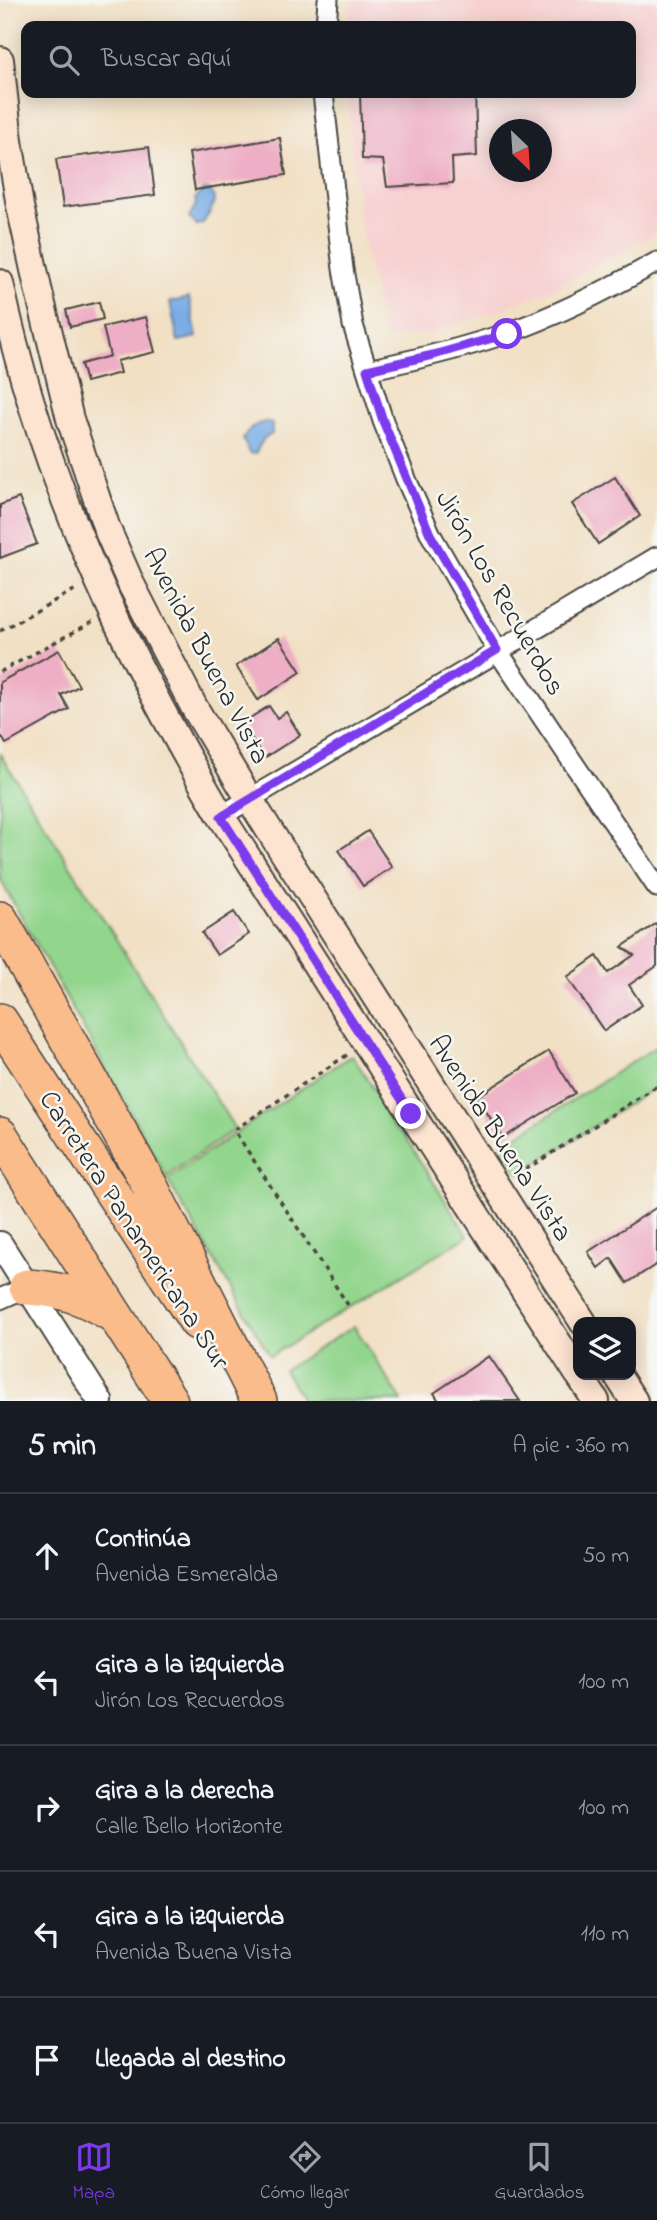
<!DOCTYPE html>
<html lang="es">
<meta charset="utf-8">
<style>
:root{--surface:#171b24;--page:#20242c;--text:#f1f3f6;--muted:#9ea1a6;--line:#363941;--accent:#7c3aed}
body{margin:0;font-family:"Indie Flower",sans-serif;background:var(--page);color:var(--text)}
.controls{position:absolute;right:21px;bottom:21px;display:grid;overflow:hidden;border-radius:14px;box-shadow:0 4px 18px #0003}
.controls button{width:63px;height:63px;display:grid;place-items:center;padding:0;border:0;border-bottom:2px solid var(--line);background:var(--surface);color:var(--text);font:35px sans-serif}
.compass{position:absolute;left:489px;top:119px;width:63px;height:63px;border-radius:50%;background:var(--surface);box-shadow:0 4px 18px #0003;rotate:155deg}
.stop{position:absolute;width:21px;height:21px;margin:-16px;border:5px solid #7c3aed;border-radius:50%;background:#fff}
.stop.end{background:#7c3aed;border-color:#fff;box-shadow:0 2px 7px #0008}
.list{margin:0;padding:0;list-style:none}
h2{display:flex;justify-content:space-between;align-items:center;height:91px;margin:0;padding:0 28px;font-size:30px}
h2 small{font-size:23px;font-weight:400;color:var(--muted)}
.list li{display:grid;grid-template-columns:46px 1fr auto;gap:21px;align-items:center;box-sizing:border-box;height:126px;padding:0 28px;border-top:2px solid var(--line)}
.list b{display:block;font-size:26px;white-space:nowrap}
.list p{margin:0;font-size:23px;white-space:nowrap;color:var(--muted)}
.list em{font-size:23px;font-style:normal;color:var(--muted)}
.icon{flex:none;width:38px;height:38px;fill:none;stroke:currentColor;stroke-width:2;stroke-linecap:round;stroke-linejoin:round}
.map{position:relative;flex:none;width:657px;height:1401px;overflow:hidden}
.search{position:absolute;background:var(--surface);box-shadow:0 4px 18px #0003;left:21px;right:21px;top:21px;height:77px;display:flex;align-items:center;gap:18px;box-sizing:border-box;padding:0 24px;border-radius:14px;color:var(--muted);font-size:26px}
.sheet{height:721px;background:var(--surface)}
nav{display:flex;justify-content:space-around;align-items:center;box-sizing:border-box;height:98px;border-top:2px solid var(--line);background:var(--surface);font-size:19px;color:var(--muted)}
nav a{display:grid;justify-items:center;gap:4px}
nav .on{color:var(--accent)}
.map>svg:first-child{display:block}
.built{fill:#f7d0d0;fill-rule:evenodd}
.green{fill:#92d58d;stroke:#5e805c;stroke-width:2}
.water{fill:#78ace5;stroke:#526c88;stroke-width:2}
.building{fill:#eeaec5}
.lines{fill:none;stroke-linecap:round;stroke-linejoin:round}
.minor-casing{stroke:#494642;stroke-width:23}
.tertiary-casing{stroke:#494642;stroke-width:28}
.secondary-casing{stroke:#494642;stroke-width:30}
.motorway-casing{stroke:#494642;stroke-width:38}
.path{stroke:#494642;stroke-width:3.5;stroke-dasharray:5 5;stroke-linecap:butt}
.minor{stroke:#fff;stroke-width:19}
.tertiary{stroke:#fff;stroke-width:24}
.secondary{stroke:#fde4d1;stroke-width:26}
.motorway{stroke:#fabc8b;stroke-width:35}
.route{stroke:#7c3aed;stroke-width:9}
.labels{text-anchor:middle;stroke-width:5;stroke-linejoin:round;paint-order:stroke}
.street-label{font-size:28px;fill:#2b2b2b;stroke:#f6f6f2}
</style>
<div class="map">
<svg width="657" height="1401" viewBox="0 0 657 1401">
<rect width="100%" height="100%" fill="#f6f6f2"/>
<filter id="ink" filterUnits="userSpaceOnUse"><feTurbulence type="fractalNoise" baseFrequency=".0143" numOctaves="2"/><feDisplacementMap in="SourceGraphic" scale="14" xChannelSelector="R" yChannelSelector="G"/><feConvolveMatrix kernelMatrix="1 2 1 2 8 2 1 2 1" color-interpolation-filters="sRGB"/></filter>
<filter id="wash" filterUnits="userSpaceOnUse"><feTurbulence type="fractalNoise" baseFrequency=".00686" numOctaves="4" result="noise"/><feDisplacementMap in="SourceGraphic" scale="28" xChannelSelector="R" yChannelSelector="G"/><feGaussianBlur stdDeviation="1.57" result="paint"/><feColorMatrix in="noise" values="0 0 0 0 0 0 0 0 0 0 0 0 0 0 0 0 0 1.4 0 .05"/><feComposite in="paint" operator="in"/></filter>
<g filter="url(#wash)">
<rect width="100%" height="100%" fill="#f1e0c4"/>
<path class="built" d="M351 0H657V233L552 289 486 315 433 332 385 339 359 220 347 93H631V26H348ZM500 130H542V172H500Z"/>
<path class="green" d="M0 754 235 1129 166 1176 0 879Z
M657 1046V1086L519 1174 501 1146Z
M352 1055 468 1236 270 1356 167 1179Z
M354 1326 402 1401H303L284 1370Z"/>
<path class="water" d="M206 190 211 191C219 202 209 213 203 223L197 225 189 218 196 204 195 199 202 191Z
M189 298 197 337 178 341 170 302Z
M265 422 272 424V434L264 438 255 454 249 453 243 439C249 429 254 424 265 422Z"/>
<g id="blocks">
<path class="building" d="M360 93H475L477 156 452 158 453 183 387 187 383 160 362 159Z
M280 138 286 175 195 190 189 153Z
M149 147 155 195 63 207 56 159Z
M99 302 103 319 70 327 66 310Z
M146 317 155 352 117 361 120 373 86 382 81 364 110 356 103 327Z
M615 477 640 516 598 544 572 504Z
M19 498 37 544 0 558V505Z
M279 638 301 672 258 700 236 666Z
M59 650 79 686 61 695 69 709 6 744 0 734V682Z
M269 706 277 718 286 712 300 735 264 758 242 723Z
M368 831 392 867 363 886 339 850Z
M234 912 249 934 217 955 202 933Z
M657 923V966L629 985 642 1005 604 1031 567 977 597 956 608 973 634 955 622 947Z
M549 1051 575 1093 503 1138 477 1097Z
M657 1207V1264L627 1283 611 1258 598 1268 588 1252Z
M489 1356 520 1401H439L434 1393Z"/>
</g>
</g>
<g filter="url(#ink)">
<use href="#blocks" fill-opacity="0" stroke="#494642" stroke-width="2"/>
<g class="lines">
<defs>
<path id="minor" d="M326 26 328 0
M323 93 343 269 353 325 383 421 406 479 431 535 497 650 657 887
M367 370C414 360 462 349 507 333 559 315 609 289 657 262
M221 816 657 557
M0 1299 27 1287"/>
<path id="tertiary" d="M0 1244 100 1401"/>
<path id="secondary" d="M0 60 9 141 20 206 38 288 70 419 107 529 131 584 194 707 250 800 583 1322
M0 283C40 473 123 650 221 816L578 1374
M579 1375 596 1401
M617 1375 634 1401"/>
<path id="motorway" d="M0 919 150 1186 259 1401
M0 1021 197 1322
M0 1135 170 1401
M27 1287C62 1289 82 1296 112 1314"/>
</defs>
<use href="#minor" class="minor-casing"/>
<use href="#tertiary" class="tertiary-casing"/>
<use href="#secondary" class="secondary-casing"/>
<use href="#motorway" class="motorway-casing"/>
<path class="path" d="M0 631 78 588
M0 672 94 621
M347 1055 234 1130 348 1305
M517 1175 657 1086"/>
<use href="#minor" class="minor"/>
<use href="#tertiary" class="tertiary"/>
<use href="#secondary" class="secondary"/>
<use href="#motorway" class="motorway"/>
</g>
</g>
<g class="lines" filter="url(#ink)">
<path class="route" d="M411 1114 221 817 497 650 430 534 383 421 367 370 433 355 507 334"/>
</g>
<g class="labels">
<g class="street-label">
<text transform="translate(502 592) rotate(60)" y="10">Jirón Los Recuerdos</text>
<text transform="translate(208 655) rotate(62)" y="10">Avenida Buena Vista</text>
<text transform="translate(502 1137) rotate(57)" y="10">Avenida Buena Vista</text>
<text transform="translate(136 1229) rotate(57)" y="10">Carretera Panamericana Sur</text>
</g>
</g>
</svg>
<div class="controls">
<button><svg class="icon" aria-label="layers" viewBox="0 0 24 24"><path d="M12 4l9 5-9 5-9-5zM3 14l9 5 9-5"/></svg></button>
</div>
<svg class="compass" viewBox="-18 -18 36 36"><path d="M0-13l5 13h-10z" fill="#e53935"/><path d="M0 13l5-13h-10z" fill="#9ea1a6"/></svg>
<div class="stop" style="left:507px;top:334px"></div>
<div class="stop end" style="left:411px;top:1114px"></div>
<div class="search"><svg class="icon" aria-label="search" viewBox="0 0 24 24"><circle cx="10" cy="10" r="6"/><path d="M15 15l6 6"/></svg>Buscar aquí</div>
</div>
<section class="sheet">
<h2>5 min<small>A pie · 360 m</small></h2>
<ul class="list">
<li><svg class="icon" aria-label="ahead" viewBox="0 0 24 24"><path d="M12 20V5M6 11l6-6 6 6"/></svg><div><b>Continúa</b><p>Avenida Esmeralda</p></div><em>50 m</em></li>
<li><svg class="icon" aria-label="left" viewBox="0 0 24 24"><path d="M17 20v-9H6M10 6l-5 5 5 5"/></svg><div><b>Gira a la izquierda</b><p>Jirón Los Recuerdos</p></div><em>100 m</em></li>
<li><svg class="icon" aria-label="right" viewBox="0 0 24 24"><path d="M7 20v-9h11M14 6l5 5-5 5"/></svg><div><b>Gira a la derecha</b><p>Calle Bello Horizonte</p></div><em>100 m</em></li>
<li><svg class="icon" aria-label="left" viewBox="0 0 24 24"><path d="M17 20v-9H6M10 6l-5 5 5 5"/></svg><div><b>Gira a la izquierda</b><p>Avenida Buena Vista</p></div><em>110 m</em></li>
<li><svg class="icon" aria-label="arrive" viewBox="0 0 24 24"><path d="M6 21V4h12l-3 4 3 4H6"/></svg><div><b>Llegada al destino</b></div></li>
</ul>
</section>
<nav>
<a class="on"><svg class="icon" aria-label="map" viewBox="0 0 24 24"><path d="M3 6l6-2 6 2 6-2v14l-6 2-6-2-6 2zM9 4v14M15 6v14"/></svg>Mapa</a>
<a><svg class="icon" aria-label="directions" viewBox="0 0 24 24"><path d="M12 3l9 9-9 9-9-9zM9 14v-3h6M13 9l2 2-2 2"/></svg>Cómo llegar</a>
<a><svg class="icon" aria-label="saved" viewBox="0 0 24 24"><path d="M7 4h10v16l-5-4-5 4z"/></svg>Guardados</a>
</nav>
